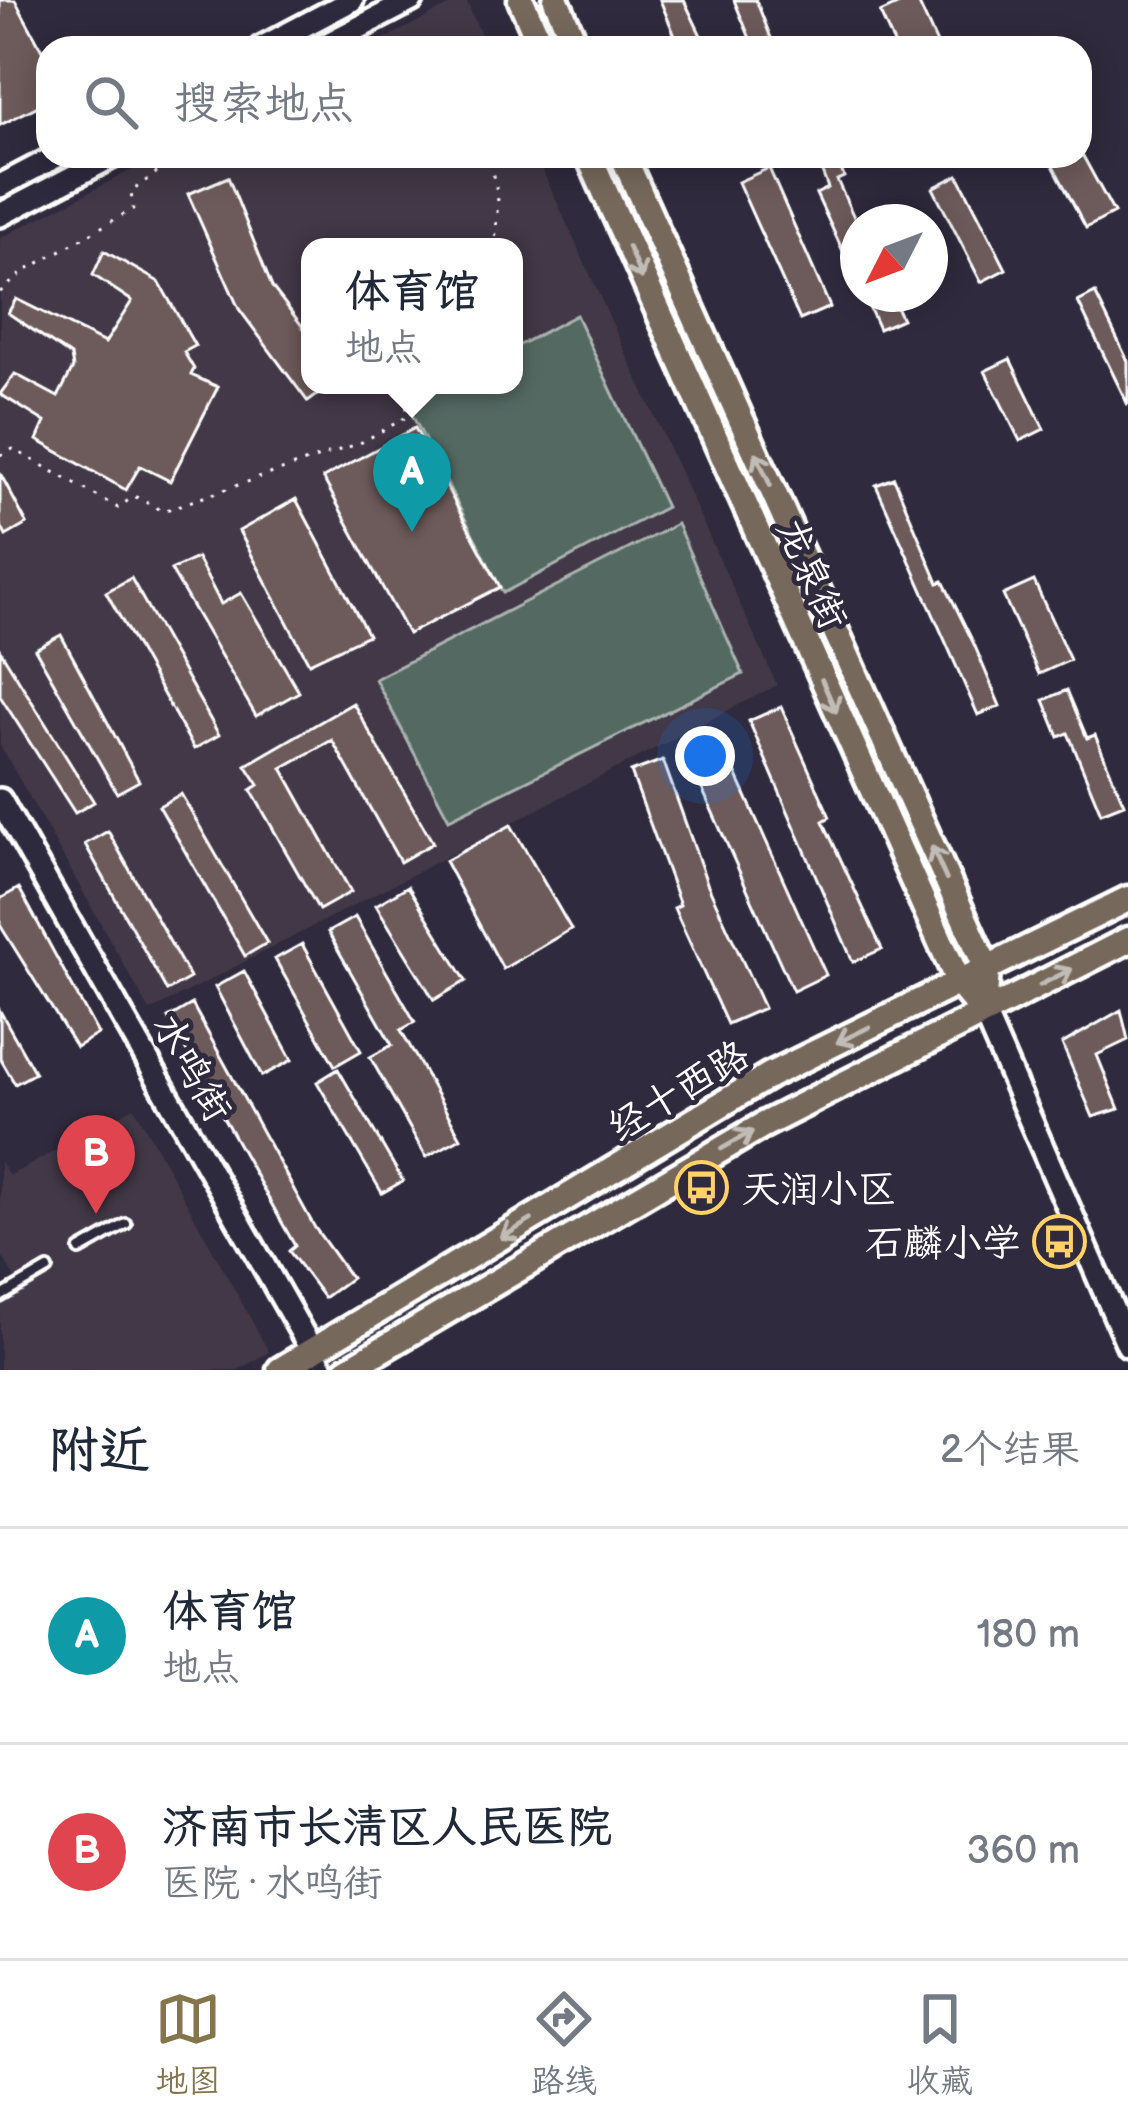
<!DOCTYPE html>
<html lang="zh">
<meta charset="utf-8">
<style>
:root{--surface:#fff;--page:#f6f6f7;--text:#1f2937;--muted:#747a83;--line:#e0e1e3;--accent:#84754c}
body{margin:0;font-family:"Balsamiq Sans","LXGW WenKai TC",sans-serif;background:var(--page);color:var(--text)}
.compass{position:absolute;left:840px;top:204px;width:108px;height:108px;border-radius:50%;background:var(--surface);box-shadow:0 6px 30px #0003;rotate:228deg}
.you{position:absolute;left:705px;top:756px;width:42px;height:42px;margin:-30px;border:9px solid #fff;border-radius:50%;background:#1a73e8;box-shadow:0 0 0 18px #1a73e833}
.badge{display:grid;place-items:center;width:78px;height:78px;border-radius:50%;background:var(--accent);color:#fff;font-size:39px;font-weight:700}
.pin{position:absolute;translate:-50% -99px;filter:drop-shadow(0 3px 6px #0008)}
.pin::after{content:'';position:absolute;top:63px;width:42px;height:36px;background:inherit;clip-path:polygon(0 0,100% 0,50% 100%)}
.popup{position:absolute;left:301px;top:238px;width:222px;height:156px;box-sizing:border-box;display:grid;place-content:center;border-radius:24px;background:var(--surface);filter:drop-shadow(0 3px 9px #0005);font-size:39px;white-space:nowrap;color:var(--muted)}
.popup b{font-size:45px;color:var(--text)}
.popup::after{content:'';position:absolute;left:50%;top:100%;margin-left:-24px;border:24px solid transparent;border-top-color:var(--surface)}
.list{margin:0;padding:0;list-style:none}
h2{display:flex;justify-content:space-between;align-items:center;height:156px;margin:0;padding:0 48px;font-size:51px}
h2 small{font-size:39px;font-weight:400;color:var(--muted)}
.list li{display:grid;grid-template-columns:78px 1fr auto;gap:36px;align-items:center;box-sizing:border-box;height:216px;padding:0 48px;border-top:3px solid var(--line)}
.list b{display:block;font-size:45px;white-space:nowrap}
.list p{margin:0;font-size:39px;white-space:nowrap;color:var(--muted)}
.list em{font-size:39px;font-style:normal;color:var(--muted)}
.icon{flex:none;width:66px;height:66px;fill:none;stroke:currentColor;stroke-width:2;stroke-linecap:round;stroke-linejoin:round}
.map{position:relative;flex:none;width:1128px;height:1370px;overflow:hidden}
.search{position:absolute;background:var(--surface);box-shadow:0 6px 30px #0003;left:36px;right:36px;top:36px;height:132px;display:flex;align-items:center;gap:30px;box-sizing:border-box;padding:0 42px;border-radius:36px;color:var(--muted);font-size:45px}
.sheet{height:588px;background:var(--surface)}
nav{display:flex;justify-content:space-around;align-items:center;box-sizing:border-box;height:168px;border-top:3px solid var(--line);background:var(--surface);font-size:33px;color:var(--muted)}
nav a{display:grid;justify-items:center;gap:6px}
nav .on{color:var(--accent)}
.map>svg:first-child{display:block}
.built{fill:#423846;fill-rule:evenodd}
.grass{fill:#556963;stroke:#aab4b1;stroke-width:3}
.building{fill:#6d5a5a;stroke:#fff;stroke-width:3}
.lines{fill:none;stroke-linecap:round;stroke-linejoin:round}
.lane-casing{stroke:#fff;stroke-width:16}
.secondary-casing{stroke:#fff;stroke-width:30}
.primary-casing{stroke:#fff;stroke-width:33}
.path{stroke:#fff;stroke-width:3;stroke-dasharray:3 9;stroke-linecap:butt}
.lane{stroke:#2f2a3d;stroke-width:8}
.secondary{stroke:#2f2a3d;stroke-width:21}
.primary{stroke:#76695c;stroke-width:24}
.oneway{stroke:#c1bcb6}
.labels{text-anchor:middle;stroke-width:10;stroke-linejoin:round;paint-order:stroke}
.street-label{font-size:39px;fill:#fff;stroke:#2f2a3d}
.poi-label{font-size:39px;fill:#fff;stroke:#2f2a3d;text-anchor:start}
</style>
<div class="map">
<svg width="1128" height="1370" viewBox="0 0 1128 1370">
<rect width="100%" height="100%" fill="#2f2a3d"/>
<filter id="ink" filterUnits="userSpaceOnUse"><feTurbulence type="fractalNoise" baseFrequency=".00833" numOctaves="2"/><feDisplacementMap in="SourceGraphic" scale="24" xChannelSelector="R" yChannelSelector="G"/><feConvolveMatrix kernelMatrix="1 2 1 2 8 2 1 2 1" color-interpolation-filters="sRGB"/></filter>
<g filter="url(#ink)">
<path class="built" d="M460 0H466L487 48H367Z
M159 156H536L777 685 150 1011 0 745V238ZM310 247H514V385H310Z
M134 1107 269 1352 238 1370H0V1293L17 1282 0 1252V1161L9 1176Z"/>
<path class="grass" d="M576 315 666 507 503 593 407 405 446 385H514V348Z
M677 524 743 674 449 819 375 679Z"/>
<path class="building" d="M0 0H15L48 61V101L0 125Z
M660 0H684L707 48H680Z
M734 0H756L775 48H754Z
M908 0H917L939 48H896L880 13Z
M816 156H836L844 177 837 180 858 226V283L816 194 828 188Z
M1048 156H1083L1114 213 1086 228Z
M769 168 830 307 800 320 738 182Z
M958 175 1006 269 981 282 933 188Z
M228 177 272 287 310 336V385H331L308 402 239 309 188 194Z
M104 251 159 282 195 346 184 352 194 369 191 375 218 387 170 481 140 466 126 490 37 440 45 422 0 394 15 374 58 397 73 368 71 356 8 313 16 299 105 343 132 301 93 275Z
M1095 293 1128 361V405L1078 302Z
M863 294H890L902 319 879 329Z
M1010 359 1044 429 1020 441 985 371Z
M415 428 500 587 408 634 323 478Z
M0 473 27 524 6 536 0 524Z
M894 478 938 583 943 581 974 644 1000 706 978 715 876 485Z
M296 499 368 635 309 663 239 531Z
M197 558 221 604 241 593 299 692 256 716 171 570Z
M131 578 219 735 194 749 106 592Z
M1034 581 1070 660 1039 674 1003 595Z
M61 635 139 781 117 793 35 649Z
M0 650 94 802 75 813 0 696Z
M1067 690 1087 738 1095 735 1124 804 1101 813 1068 733 1059 737 1044 700Z
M353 703 433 843 400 862 332 740 282 768 351 892 319 910 251 790 259 785 246 765Z
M781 707 830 817 823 821 882 949 853 962 749 721Z
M720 738 826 975 793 991 686 753Z
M663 760 707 883 764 1008 727 1024 674 908 680 905 631 772Z
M181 794 267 943 245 956 159 806Z
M511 825 571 929 503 969 445 861Z
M108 831 190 978 167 991 85 844Z
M408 886 466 981 434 1000 376 905Z
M19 888 98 1034 76 1047 0 925V899Z
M355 917 415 1022 401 1030 461 1138 426 1157 370 1057 392 1045 328 932Z
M302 944 361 1051 335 1066 275 959Z
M244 971 292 1060 262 1076 215 987Z
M192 1004 315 1228 351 1278 324 1298 289 1251 295 1246 168 1018Z
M1121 1010 1128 1040 1097 1055 1119 1109 1093 1117 1062 1044Z
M0 1011 35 1073 15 1084 0 1058Z
M338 1069 403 1181 382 1193 317 1082Z"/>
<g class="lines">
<defs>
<path id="lane" d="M80 1250 126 1224
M0 1297 48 1269"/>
<path id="secondary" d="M261 48 352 0
M320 48 412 0
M0 186 57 156
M0 215 113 156
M0 800 323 1370
M984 1013 1128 1345"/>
<path id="primary" d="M521 0 542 48
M556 0 577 48
M589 156 959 983 984 1013
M623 156 987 969 984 1013
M280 1370 770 1075 1128 899
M347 1370 763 1125 1128 940"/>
</defs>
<use href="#lane" class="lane-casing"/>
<use href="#secondary" class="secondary-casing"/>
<use href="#primary" class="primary-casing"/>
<path class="path" d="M470 156 484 164 515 156
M490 163 498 196 495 247
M0 292 25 271 133 209 131 192 178 156
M0 455 13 449 118 508 134 496 163 511 360 443 405 418 410 389 418 385"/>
<use href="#lane" class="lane"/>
<use href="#secondary" class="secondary"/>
<use href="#primary" class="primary"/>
</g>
<defs><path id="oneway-shaft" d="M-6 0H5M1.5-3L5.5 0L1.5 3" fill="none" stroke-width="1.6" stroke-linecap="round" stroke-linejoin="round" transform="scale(3)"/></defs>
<g class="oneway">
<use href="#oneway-shaft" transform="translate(635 263) rotate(67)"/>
<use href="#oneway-shaft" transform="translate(763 469) rotate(-114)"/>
<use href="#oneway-shaft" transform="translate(829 696) rotate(66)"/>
<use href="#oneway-shaft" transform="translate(939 863) rotate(-114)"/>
<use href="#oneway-shaft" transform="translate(1056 977) rotate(-27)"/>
<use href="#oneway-shaft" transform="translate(853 1035) rotate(154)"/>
<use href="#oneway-shaft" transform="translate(737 1140) rotate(-30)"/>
<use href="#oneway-shaft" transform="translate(516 1229) rotate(149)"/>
</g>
</g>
<defs>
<symbol id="bus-ring" viewBox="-11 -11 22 22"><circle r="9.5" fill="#2f2a3d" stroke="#ffd166" stroke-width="1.5"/><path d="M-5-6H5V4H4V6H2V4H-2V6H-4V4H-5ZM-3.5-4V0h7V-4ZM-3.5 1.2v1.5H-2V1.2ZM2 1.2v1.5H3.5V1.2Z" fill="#ffd166"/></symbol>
</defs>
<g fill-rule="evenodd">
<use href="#bus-ring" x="672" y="1158" width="59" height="59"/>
<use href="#bus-ring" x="1030" y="1212" width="59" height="59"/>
</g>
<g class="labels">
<g class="street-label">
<text transform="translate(813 573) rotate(66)" y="14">龙泉街</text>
<text transform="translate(193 1067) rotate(60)" y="14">水鸣街</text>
<text transform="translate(678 1090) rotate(-31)" y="14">经十西路</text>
</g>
<g class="poi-label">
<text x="741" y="1202">天润小区</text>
<text x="1021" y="1256" text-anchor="end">石麟小学</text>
</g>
</g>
</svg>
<svg class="compass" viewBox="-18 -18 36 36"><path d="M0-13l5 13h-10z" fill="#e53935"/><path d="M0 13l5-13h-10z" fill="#747a83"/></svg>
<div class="you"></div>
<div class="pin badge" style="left:412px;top:532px;background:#0f9aa8">A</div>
<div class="popup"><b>体育馆</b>地点</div>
<div class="pin badge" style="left:96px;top:1214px;background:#e0444e">B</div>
<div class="search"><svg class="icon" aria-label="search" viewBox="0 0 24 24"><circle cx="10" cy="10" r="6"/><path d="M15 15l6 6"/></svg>搜索地点</div>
</div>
<section class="sheet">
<h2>附近<small>2个结果</small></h2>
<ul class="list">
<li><span class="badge" style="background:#0f9aa8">A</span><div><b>体育馆</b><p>地点</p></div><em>180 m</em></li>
<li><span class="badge" style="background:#e0444e">B</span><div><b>济南市长清区人民医院</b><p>医院 · 水鸣街</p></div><em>360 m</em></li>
</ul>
</section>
<nav>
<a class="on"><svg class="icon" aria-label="map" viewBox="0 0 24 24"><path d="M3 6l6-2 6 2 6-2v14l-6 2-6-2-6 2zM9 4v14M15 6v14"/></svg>地图</a>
<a><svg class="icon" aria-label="directions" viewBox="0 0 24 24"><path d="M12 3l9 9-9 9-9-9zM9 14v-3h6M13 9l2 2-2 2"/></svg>路线</a>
<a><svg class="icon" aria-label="saved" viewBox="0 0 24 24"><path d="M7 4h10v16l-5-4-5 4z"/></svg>收藏</a>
</nav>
